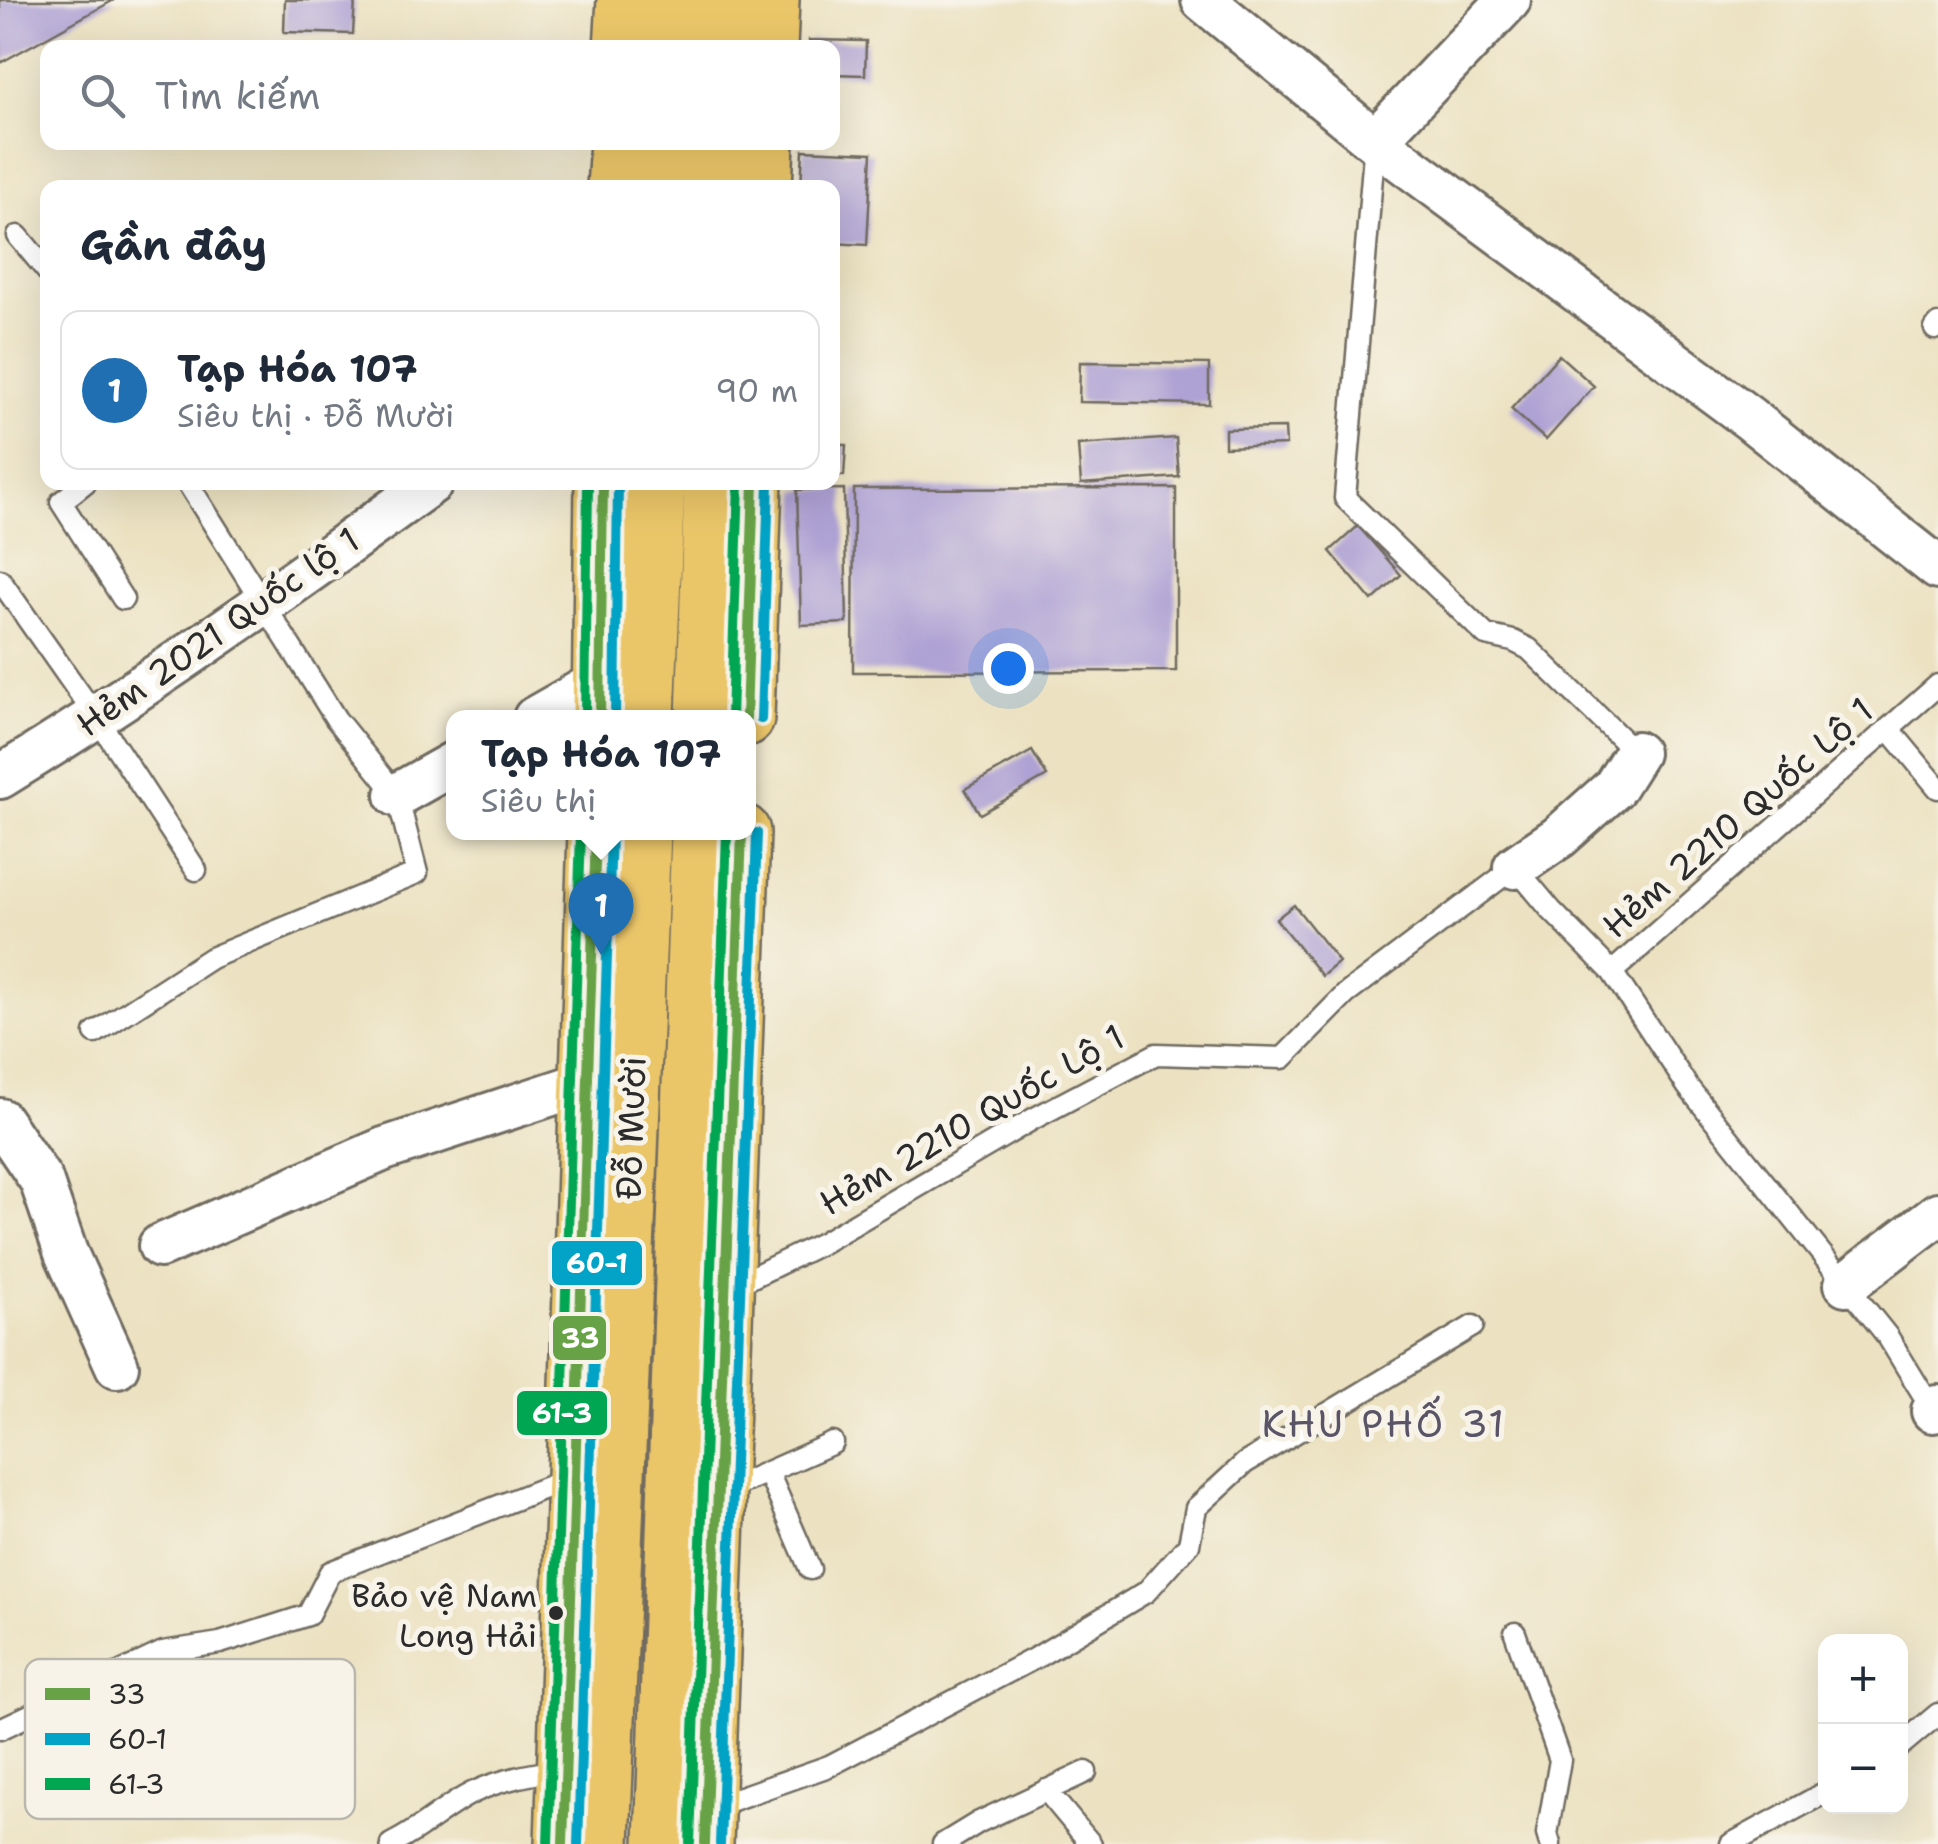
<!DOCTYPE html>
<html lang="vi">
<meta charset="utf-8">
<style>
:root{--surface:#fff;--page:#f6f6f7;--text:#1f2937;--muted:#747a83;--line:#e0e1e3;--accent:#1f6fb2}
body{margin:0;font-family:"Shantell Sans",sans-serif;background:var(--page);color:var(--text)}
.controls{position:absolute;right:30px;bottom:30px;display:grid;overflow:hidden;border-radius:20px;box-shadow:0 10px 40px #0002}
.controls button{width:90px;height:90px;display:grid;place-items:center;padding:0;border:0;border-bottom:2px solid var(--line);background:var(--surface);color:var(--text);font:50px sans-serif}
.you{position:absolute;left:1008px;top:668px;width:35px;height:35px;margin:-25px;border:8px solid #fff;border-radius:50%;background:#1a73e8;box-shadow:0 0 0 15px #1a73e833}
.badge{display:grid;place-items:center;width:65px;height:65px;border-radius:50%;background:var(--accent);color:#fff;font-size:32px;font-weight:700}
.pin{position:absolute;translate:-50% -82px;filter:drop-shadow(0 2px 5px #0008)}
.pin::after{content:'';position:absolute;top:52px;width:35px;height:30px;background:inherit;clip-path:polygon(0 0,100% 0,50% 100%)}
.popup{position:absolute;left:446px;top:710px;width:310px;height:130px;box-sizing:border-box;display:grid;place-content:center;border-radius:20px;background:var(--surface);filter:drop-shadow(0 2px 8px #0005);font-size:32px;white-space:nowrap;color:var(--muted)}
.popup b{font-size:38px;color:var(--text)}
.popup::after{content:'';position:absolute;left:50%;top:100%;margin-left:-20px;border:20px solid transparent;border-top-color:var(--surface)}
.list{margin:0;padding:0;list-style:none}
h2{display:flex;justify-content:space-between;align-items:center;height:130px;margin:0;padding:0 40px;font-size:42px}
h2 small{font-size:32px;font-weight:400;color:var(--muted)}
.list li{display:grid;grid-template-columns:65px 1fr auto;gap:30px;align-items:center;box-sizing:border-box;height:160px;margin:0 20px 20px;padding:0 20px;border:2px solid var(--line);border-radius:20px}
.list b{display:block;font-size:38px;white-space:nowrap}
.list p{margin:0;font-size:32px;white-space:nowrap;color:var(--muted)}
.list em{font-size:32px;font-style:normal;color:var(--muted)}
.icon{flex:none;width:55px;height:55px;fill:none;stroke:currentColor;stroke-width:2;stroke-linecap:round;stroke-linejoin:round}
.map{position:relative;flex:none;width:1938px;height:1844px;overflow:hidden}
.search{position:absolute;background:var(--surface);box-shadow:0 10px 40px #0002;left:40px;top:40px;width:800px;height:110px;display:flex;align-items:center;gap:25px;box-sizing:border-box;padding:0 35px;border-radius:20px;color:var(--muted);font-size:38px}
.panel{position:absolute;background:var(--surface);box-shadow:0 10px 40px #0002;left:40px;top:180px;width:800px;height:310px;border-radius:20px}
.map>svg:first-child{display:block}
.building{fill:#aea1d4}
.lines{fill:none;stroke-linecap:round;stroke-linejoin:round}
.lane-casing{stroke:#6f6b60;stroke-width:25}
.street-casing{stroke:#6f6b60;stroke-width:48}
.highway-casing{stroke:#6f6b60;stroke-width:60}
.lane{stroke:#fff;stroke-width:20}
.street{stroke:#fff;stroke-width:42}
.highway{stroke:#ebc669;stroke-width:55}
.bus-1-casing{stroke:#f7f3e8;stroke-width:18}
.bus-2-casing{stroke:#f7f3e8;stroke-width:18}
.bus-3-casing{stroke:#f7f3e8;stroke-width:18}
.bus-1{stroke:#67a246;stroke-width:10}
.bus-2{stroke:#02a3c6;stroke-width:10}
.bus-3{stroke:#00a651;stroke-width:10}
.bus-dot{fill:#2b2b2b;stroke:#f7f3e8;stroke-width:4}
.labels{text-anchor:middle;stroke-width:10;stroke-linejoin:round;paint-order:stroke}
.bus-label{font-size:32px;fill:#2b2b2b;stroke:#f7f3e8;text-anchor:end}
.street-label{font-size:35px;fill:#2b2b2b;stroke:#f7f3e8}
.neighbourhood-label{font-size:38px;letter-spacing:2.5px;fill:#595466;stroke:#f7f3e8}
.key{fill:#f7f3e8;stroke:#bab7af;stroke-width:2.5}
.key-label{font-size:28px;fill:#2b2b2b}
.line-badge{stroke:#f7f3e8;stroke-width:4}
.badge-label{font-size:28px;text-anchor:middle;font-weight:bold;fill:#fff}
</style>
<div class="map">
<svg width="1938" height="1844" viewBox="0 0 1938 1844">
<rect width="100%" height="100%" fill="#f7f3e8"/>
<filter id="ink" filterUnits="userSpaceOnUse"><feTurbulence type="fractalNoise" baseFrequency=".01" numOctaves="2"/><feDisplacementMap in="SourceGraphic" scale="20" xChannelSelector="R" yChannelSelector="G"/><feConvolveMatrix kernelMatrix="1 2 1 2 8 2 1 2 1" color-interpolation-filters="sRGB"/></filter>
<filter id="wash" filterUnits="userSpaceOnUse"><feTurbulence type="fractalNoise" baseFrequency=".0048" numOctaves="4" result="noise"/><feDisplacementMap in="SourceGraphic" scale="40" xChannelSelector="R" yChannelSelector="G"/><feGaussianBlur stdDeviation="2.25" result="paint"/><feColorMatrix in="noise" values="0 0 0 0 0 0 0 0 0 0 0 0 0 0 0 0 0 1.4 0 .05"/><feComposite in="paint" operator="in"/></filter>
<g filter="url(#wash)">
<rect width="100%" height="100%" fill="#ece2c2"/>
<g id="blocks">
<path class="building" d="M0 0H114L0 63Z
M285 0H355L353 34 284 32Z
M809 40 866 41 865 75 832 74V48H809Z
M803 150 872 153 867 245 832 243V188H801Z
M1559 355 1594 386 1546 440 1511 409Z
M1080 362 1209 364V404L1079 402Z
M1285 428 1286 445 1225 447V429Z
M1176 438 1179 477 1081 484 1078 445Z
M832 445H846L844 476 832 475Z
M1176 488V671L853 672 854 489Z
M844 489 847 623 801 625 797 490Z
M1358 526 1401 575 1372 601 1330 551Z
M1032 751 1047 776 980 814 965 789Z
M1294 905 1339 962 1322 976 1276 919Z"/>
</g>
</g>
<g filter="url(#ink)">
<use href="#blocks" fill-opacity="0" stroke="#6f6b60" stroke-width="2.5"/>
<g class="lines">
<defs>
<path id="lane" d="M1375 141 1345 498 1486 635 1513 641 1529 649 1636 753
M18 236 48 272
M1935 329 1938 325
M86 482 61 502 123 599
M0 580 97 718 196 870
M1889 729 1938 788
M1612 972 1688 1087 1888 1337 1935 1414
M95 1033 211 958 417 873 397 795 336 719 187 482
M732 1287 822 1243 1033 1119 1156 1054 1283 1058 1346 994 1515 867 1551 910 1612 972 1938 685
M768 1472 810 1569
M720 1493 833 1443
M1515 1633 1560 1760 1547 1834 1550 1844
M0 1729 163 1652 220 1643 308 1615 330 1572 570 1478
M1900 1746 1938 1714
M1046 1790 1091 1844
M709 1808 829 1766 1039 1656 1146 1592 1189 1544 1196 1508 1245 1463 1473 1326
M391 1844C421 1830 444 1807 472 1793 501 1779 532 1774 564 1769
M943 1844 979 1822 1086 1772
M1731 1844 1826 1792"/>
<path id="street" d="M1203 0 1375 141 1749 418 1938 568
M1375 141 1509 0
M535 718 600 681
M0 777C149 686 291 585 432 482
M397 795 454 763
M1515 867 1559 837 1614 788 1636 753
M0 1120 41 1180 66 1253 117 1366
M160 1246 384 1149 588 1082
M1846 1284 1938 1214
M1933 1411 1938 1407"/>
<path id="highway" d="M622 48 625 0
M674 48 676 0
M728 48 730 0
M769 48 771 0
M615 188 618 142
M669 188 670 142
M723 188 724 142
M764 188 766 142
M600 718 603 482
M647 718 657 482
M704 718 712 482
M746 718 754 482
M563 1844 596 832
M602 1844 643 832
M663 1844 699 832
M705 1844 742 832"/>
</defs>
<use href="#lane" class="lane-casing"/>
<use href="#street" class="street-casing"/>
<use href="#highway" class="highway-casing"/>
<use href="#lane" class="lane"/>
<use href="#street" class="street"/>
<use href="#highway" class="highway"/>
<defs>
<path id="bus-1" d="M600 718 603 482
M746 718 754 482
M563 1844 596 832
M705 1844 742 832"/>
<path id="bus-2" d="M615 718 618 482
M761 719 769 483
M578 1844 611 832
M720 1844 757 833"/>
<path id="bus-3" d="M731 717 739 482
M585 718 588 482
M690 1843 727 832
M548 1844 581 832"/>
</defs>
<use href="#bus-1" class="bus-1-casing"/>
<use href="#bus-2" class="bus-2-casing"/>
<use href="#bus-3" class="bus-3-casing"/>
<use href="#bus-1" class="bus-1"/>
<use href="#bus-2" class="bus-2"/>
<use href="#bus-3" class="bus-3"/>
</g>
</g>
<circle class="bus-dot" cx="556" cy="1613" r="9"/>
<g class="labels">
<g class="bus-label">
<text x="537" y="1607">Bảo vệ Nam<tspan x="537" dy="40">Long Hải</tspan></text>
</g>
<g class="street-label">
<text transform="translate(218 632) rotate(-35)" y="12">Hẻm 2021 Quốc lộ 1</text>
<text transform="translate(1738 818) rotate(-41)" y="12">Hẻm 2210 Quốc Lộ 1</text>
<text transform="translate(972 1120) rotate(-30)" y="12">Hẻm 2210 Quốc Lộ 1</text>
<text transform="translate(631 1128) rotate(-88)" y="12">Đỗ Mười</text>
</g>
<g class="neighbourhood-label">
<text x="1384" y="1437">KHU PHỐ 31</text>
</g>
</g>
<rect x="25" y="1659" width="330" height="160" rx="15" class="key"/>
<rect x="45" y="1688" width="45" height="12" fill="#67a246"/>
<rect x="45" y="1733" width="45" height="12" fill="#02a3c6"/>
<rect x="45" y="1778" width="45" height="12" fill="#00a651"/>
<g class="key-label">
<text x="108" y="1704">33</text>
<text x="108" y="1749">60-1</text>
<text x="108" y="1794">61-3</text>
</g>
<g class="line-badge">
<rect x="550" y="1239" width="94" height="48" rx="10" fill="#02a3c6"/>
<rect x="551" y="1314" width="57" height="48" rx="10" fill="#67a246"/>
<rect x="515" y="1389" width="94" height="48" rx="10" fill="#00a651"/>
</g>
<g class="badge-label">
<text x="597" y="1273">60-1</text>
<text x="580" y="1348">33</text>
<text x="562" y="1423">61-3</text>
</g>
</svg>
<div class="controls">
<button>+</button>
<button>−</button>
</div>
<div class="you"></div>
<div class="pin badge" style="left:601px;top:955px">1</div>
<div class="popup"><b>Tạp Hóa 107</b>Siêu thị</div>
<div class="search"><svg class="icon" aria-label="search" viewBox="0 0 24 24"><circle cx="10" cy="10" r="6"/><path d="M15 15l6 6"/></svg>Tìm kiếm</div>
<section class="panel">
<h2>Gần đây<small></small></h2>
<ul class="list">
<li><span class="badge">1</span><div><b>Tạp Hóa 107</b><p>Siêu thị · Đỗ Mười</p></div><em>90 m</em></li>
</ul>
</section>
</div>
